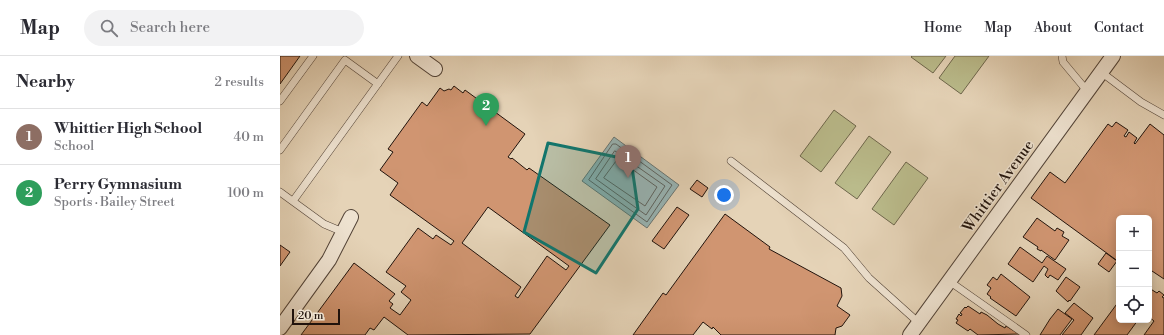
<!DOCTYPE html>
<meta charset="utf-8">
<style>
:root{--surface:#fff;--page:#f2f2f3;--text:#2b2b33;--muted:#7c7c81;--line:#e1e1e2;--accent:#111827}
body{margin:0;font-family:"Libre Bodoni",serif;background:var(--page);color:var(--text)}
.controls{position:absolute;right:12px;bottom:12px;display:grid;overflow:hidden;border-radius:6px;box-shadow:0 2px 10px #0003}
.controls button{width:36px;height:36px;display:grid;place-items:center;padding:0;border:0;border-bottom:1px solid var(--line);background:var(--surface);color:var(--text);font:20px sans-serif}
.scale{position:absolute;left:12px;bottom:10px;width:48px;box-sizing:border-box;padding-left:4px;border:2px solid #21130c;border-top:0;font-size:11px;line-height:14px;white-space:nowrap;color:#21130c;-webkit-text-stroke:3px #eee2d0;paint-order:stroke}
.you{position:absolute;left:444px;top:139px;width:14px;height:14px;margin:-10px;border:3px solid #fff;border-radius:50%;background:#1a73e8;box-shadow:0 0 0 6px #1a73e833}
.badge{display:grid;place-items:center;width:26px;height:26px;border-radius:50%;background:var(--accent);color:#fff;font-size:13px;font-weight:700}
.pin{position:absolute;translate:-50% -33px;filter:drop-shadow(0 1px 2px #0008)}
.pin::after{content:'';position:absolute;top:21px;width:14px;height:12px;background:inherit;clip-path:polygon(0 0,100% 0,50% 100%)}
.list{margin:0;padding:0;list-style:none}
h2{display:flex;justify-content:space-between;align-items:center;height:52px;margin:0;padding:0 16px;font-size:17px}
h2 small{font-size:13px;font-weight:400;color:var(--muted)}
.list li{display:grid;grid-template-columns:26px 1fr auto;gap:12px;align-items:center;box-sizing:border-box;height:56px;padding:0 16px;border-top:1px solid var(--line)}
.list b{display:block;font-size:15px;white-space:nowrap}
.list p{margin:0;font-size:13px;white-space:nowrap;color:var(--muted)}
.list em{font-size:13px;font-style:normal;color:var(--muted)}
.icon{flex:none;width:22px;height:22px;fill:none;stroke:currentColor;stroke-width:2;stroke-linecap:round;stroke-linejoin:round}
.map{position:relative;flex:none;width:884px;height:279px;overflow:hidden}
header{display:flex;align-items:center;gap:24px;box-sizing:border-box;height:56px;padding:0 20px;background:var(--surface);border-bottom:1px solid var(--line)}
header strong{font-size:19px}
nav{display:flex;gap:22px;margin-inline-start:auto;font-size:14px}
.search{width:280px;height:36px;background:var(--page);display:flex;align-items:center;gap:10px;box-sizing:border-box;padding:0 14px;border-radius:22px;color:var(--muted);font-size:15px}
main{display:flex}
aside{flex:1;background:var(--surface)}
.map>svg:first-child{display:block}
.green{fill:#babb8b;stroke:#6e674c}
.water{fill:#98b6b7;stroke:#687573}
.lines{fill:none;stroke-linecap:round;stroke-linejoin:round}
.shore{stroke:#5c6462;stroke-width:1}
.building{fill:#d09571;stroke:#21130c;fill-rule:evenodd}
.lane-casing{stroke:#524337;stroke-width:8}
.street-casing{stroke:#524337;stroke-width:16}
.lane{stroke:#eee2d0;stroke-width:7}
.street{stroke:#eee2d0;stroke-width:14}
.marked{fill:#0f766e;fill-opacity:0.2;stroke:#0f766e;stroke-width:3;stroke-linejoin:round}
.labels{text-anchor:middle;stroke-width:3;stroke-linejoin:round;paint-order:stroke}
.street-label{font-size:15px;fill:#21130c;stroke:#eee2d0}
</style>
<header>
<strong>Map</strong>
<div class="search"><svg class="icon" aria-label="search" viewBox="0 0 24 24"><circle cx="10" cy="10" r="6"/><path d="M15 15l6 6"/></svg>Search here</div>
<nav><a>Home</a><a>Map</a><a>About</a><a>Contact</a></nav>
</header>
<main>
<aside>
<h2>Nearby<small>2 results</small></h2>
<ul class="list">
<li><span class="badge" style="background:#8d6e63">1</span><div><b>Whittier High School</b><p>School</p></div><em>40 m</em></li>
<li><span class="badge" style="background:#2e9e5b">2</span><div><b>Perry Gymnasium</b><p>Sports · Bailey Street</p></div><em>100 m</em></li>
</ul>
</aside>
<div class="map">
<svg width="884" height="279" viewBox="0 0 884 279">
<rect width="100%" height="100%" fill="#e5d3b7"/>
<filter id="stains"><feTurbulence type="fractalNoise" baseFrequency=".005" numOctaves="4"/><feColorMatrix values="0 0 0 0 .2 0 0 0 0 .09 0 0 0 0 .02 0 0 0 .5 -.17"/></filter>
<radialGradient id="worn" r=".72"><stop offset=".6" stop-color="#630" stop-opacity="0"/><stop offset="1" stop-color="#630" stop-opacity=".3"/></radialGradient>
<path class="green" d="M632 0H666L653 17 631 1Z
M675 0H709L681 38 659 22Z
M554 54 576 70 541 116 520 100Z
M589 80 611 96 577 143 555 127Z
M626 106 648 122 614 169 592 153Z"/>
<path class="water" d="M334 81 399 129 367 172 302 125Z"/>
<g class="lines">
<path class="shore" d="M333 88H336L392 129 367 166 309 124Z
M335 95 385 130 366 159 316 123Z
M338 103 377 131 365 150 324 122Z"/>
</g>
<path class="building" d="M0 0H20L0 28Z
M174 30 183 37 185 34 245 78 228 101 231 103 232 102 247 114 249 112 330 169 250 278 128 279 104 261 94 274 90 272 85 279H21L74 207 115 238 109 245 113 248 110 252 120 259 131 244 121 236 126 230 106 216 138 172 153 183 156 179 171 189 174 185 110 139 118 127 100 114 113 96 108 93 142 46 147 50 160 32 164 35 169 33 171 34ZM208 151 289 210 286 214 267 200 238 242 235 240 241 231 182 187Z
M836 66 848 74 844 80 846 81 849 76 857 82 854 87 855 88 870 68 884 79V223L872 215 869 220V162H839V206L751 142 770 116 785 127 828 68 832 71Z
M417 124 428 132 422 141 410 133Z
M397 151 409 159 384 193 372 185Z
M445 158 490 191 489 193 561 232 562 240 557 250 570 259 562 270 556 272 555 279H441L433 271 432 273 423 266 413 279H353L383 237 386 239Z
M757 162 775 175 777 172 784 176 782 180 789 184 775 204 761 194V195L757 193 758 191 743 181Z
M0 189 10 196 0 210Z
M740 191 762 207 767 200 786 213 778 224 770 219 768 222 765 219 768 213 764 210 753 226 728 208Z
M826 197 837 205 829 216 818 208Z
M721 218 750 241 736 260 710 242 711 241 707 238 711 232 707 229 713 221 717 224Z
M786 221 800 231 790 245 789 244 788 246 776 235Z
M869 232 877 237 879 235 884 239 882 241 884 242V279H864L874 265 869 261Z
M839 245V264H858L847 279H814Z
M794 247 813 262 801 279H782L794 264 785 257Z
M688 250 700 258 701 256 707 259 718 268 725 272 726 270 739 278 698 279 690 273 688 275 676 267 678 264 676 263 679 258 681 260 682 258 680 257 685 251 686 252Z
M778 253 792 263 780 279H760L770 263Z"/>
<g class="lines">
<defs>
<path id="lane" d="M782 0 783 6 808 36
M821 16 861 46 884 59
M0 45 33 0
M0 94 65 4 98 28
M451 105 564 192 589 222 639 267
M0 136 44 168 63 176
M13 145 118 0
M669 225 746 279"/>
<path id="street" d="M137 0 155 13
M0 272 49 204 71 161
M630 279 833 0"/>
</defs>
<use href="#lane" class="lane-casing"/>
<use href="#street" class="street-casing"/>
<use href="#lane" class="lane"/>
<use href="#street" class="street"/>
</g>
<path class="marked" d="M268 87 351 104 358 153 316 217 244 176Z"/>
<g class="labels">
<g class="street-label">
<text transform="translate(718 130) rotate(-54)" y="5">Whittier Avenue</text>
</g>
</g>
<rect width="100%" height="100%" filter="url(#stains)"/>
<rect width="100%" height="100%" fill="url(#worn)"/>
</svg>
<div class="controls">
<button>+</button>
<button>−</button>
<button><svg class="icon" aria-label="locate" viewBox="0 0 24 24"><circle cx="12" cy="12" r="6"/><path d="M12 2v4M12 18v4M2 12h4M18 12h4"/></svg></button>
</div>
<div class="scale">20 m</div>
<div class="you"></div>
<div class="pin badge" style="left:348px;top:122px;background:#8d6e63">1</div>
<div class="pin badge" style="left:206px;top:70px;background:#2e9e5b">2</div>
</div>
</main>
